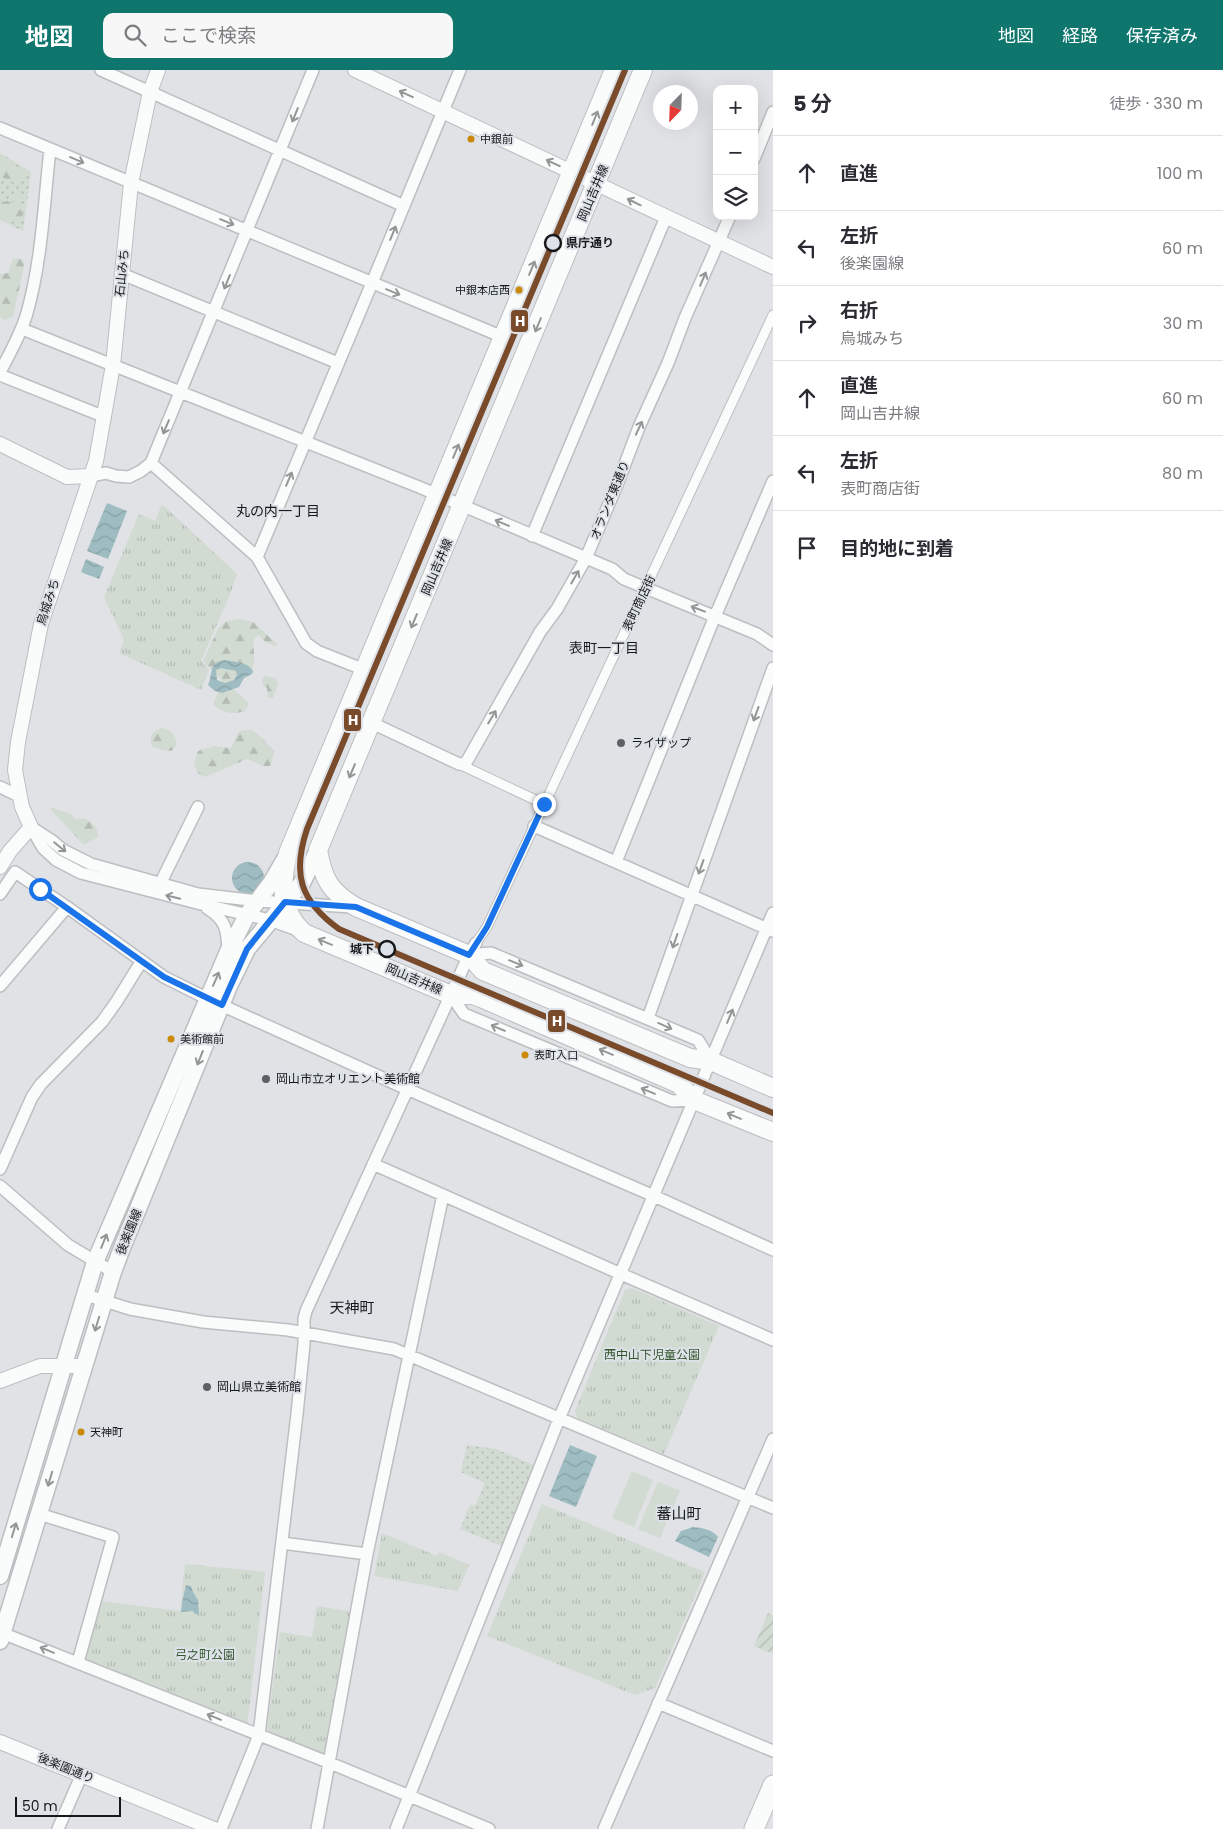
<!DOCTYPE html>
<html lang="ja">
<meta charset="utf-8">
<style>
:root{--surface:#fff;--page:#f7f7f7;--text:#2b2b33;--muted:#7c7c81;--line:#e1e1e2;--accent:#0f766e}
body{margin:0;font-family:Poppins,"Noto Sans JP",sans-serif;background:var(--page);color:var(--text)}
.controls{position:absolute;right:15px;top:15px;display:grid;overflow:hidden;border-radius:10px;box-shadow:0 5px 20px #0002}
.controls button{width:45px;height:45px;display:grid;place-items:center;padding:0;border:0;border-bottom:1px solid var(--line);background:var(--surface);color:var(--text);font:25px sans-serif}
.compass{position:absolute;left:653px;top:15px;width:45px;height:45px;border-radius:50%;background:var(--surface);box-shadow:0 5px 20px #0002;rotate:203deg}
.scale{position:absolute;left:15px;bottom:12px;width:106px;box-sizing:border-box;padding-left:5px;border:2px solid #17181b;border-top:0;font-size:14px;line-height:18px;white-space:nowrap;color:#17181b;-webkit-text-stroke:4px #dde1e8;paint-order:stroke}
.stop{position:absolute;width:15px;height:15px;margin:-11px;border:4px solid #1a73e8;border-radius:50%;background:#fff}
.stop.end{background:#1a73e8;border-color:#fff;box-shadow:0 1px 5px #0008}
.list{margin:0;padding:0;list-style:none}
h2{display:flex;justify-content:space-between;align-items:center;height:65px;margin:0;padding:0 20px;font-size:21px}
h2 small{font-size:16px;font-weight:400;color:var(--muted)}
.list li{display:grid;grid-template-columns:32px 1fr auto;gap:15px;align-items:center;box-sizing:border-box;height:75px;padding:0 20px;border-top:1px solid var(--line)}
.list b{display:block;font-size:19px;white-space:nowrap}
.list p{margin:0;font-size:16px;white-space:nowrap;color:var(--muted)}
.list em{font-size:16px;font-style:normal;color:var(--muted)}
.icon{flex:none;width:28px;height:28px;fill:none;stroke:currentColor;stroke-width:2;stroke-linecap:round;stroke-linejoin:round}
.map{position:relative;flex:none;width:773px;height:1759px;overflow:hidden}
header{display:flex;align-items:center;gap:30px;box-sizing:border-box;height:70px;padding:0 25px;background:var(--accent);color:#fff}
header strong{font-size:24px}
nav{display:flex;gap:28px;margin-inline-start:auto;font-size:18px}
.search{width:350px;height:45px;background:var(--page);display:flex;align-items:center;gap:12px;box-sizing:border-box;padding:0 18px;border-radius:10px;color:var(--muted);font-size:19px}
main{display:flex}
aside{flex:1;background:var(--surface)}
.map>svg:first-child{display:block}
.grass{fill:url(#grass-dots)}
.forest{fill:url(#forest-firs)}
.park{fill:url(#park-tufts)}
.garden{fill:url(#garden-furrows)}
.pitch{fill:#d1dbd2}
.water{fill:url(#water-waves);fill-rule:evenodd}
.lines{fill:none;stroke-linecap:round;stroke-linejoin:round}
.pedestrian-casing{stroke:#bdbec1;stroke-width:11}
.minor-casing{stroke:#bdbec1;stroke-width:14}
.tertiary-casing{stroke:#bdbec1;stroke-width:16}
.secondary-casing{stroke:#bdbec1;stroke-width:19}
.primary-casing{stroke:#bdbec1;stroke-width:20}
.trunk-casing{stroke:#bdbec1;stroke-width:21}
.pedestrian{stroke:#fafbfb;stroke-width:9}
.minor{stroke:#fafbfb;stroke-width:11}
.tertiary{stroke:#fafbfb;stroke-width:14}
.secondary{stroke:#fafbfb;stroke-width:16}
.primary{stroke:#fafbfb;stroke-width:18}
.trunk{stroke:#fafbfb;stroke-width:19}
.tram-1-casing{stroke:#dde1e8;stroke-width:10}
.tram-1{stroke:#7a4b2a;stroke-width:6}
.oneway{stroke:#949596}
.route{stroke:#1a73e8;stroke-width:6}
.bus-dot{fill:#ca8a05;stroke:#dde1e8;stroke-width:2}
.stop-dot{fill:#dde1e8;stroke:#17181b;stroke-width:2.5}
.poi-dot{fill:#5d5f62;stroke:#dde1e8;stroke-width:2}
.labels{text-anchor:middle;stroke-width:4;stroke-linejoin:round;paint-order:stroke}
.bus-label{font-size:11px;fill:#17181b;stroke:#dde1e8;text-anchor:start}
.street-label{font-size:12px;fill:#17181b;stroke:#dde1e8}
.stop-label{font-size:12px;font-weight:bold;fill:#17181b;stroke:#dde1e8;text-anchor:start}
.poi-label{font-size:12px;fill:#17181b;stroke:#dde1e8;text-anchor:start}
.park-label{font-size:12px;fill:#35582f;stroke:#dde1e8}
.neighbourhood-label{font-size:14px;fill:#17181b;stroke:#dde1e8}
.quarter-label{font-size:15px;fill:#17181b;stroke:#dde1e8}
.line-badge{stroke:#dde1e8;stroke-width:2}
.badge-label{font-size:14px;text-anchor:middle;font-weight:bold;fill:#fff}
</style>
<header>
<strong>地図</strong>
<div class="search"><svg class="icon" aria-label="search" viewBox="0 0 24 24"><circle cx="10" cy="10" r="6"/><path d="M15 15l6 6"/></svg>ここで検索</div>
<nav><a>地図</a><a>経路</a><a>保存済み</a></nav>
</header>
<main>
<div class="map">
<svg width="773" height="1759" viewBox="0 0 773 1759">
<defs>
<pattern id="grass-dots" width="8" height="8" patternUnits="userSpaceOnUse" patternTransform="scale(1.25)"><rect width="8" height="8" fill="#d1dbd2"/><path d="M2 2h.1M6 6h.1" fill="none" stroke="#b3bbb4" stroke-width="1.8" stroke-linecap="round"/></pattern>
<pattern id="forest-firs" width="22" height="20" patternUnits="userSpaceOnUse" patternTransform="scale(1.25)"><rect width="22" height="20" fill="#d1dbd2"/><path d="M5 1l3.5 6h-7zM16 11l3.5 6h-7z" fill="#b3bbb4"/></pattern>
<pattern id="park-tufts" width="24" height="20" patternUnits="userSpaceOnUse" patternTransform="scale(1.25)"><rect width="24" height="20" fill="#d1dbd2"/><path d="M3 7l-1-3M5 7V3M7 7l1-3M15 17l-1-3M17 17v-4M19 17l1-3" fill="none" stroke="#b3bbb4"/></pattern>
<pattern id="garden-furrows" width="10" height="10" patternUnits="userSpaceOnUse" patternTransform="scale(1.25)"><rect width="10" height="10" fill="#d1dbd2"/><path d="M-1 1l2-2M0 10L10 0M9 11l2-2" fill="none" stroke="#b3bbb4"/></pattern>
<pattern id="water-waves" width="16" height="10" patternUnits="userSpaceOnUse" patternTransform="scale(1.25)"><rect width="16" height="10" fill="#9ebcc1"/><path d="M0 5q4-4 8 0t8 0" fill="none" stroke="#87a1a5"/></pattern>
</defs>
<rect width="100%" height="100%" fill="#e0e2e5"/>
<path class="grass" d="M0 83 31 102 23 161 0 150Z
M467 1375 496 1379 536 1396 502 1476 460 1459 470 1435 475 1436 485 1413 461 1402Z"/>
<path class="forest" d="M0 85C9 89 26 97 25 109 18 117 9 110 0 106Z
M20 121 21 124 19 131 23 145 17 152 5 151 0 146V133L7 131 12 133Z
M19 188 23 190 24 196 13 247 4 250 0 247V204L8 203 13 189Z
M239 549 253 552 277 574V577L264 571 259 565C250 571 254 574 254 584 255 589 253 594 253 598L232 618 249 633 245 641C233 645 222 643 213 634L221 616 222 610 203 591 219 557 227 551Z
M265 606 275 608 278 614 273 628H268L267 618 263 615 262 608Z
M161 658C172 660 175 664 177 675L171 681 162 680 152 676C149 666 152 662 161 658Z
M251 660C262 665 266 674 275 681L270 696H264L247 689 205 707 198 703 194 694 198 681 214 676 231 678 239 661Z
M51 737 70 744 75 749C88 747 98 754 98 767L84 775 51 740Z"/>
<path class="park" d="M162 434 237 504 229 527 201 591 209 600 201 620 119 583 124 570 104 527 139 444 155 451Z
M632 1218 719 1256 664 1384 578 1349 575 1341 625 1220Z
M542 1434 705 1502 655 1618 635 1625 487 1566Z
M382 1463 437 1486 439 1482 469 1495 458 1521 374 1506Z
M185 1494 265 1502 247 1657 86 1591 83 1582 100 1531 180 1541Z
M317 1536 352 1542 327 1683 323 1685 269 1664 267 1659 280 1562 312 1567Z"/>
<path class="garden" d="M768 1543 773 1545V1584L754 1576Z"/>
<path class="pitch" d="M632 1401 653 1410 634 1457 612 1448Z
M658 1412 680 1421 660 1468 638 1459Z"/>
<path class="water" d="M107 433 127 441 108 489 87 481Z
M86 489 104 497 99 509 81 502Z
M225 590C234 592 248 592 253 601L252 604 244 608 239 617 222 623 215 621 208 615C213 604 208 592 225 590ZM221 598 236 601 237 605 234 610 225 613 217 610 216 600Z
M232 808a16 16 0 1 1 32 0a16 16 0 1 1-32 0Z
M570 1375 597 1386 576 1437 549 1426Z
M693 1457C702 1458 712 1459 718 1467L709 1487 675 1471 681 1461Z
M186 1515 191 1516 193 1522 198 1530 199 1544H195L193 1541 181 1542 183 1528Z"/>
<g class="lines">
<defs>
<path id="pedestrian" d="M459 694 544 734
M476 873 487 857 773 245"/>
<path id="minor" d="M101 0 404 136
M0 58 503 267
M754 89 773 42
M122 204 338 293
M22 259 419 417 612 499 624 509 757 564 773 575
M0 302C10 283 21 264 27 243 42 190 44 133 50 79
M0 305 105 347
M151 393 257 487 306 573 317 581 365 600
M90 406 106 403 116 406 129 407 141 401 151 393 313 0
M532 466 666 147
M257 487 372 213 460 0
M372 653 459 694H463L467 691 540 562 557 539 586 488 617 415 639 357 668 293 685 248 730 146
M0 717 19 726
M534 756 772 861
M31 757 51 770 63 780 91 794 198 824 258 831 352 837
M32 759 43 778 56 790 81 803 201 834 270 850 300 861
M616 792 713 551 773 411
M160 814 198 737
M0 824 15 802 67 837 164 907 208 929 407 1019 654 1126 773 1180
M207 838C226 850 227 859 228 881
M469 885 491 883 698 970 711 991
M0 916 67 837
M451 925 464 944 672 1031 694 1030
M648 948 773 598
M373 1094 621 1204 773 1270
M0 1099 32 1027 41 1014 102 952 117 931 141 892
M0 1116 68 1175 113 1202
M86 1225 130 1239 203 1252 288 1260 394 1279 773 1438
M39 1444 113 1467 78 1592
M282 1473 367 1484
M2 1563 330 1693 489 1759
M658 1633 773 1681
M58 1759 82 1704
M221 1759 259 1665 297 1344 304 1274V1249L306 1241 469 885 476 873
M317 1759 367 1484 443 1125
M396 1759 559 1349 773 843
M604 1759 773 1369"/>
<path id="tertiary" d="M355 0 773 197
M0 374 67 407 90 406
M0 797 10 781 31 757 22 737 15 700 18 672 41 554 96 391 113 295 131 113 150 22 158 0
M0 1311 40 1296H84
M0 1672 214 1759"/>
<path id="secondary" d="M0 1506 95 1192 228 882 247 845 271 813 285 789
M0 1571 113 1202 122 1178 229 916 247 879 302 813 318 780"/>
<path id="primary" d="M614 0 288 783C281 813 279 840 304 863L451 925H473L481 928 679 1014 694 1030 773 1062
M643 0 318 780C323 809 330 822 356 837L469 885 483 901 690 988 711 991 773 1018"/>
<path id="trunk" d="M754 1759 773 1715"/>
</defs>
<use href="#pedestrian" class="pedestrian-casing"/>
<use href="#minor" class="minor-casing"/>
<use href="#tertiary" class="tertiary-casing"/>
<use href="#secondary" class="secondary-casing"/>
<use href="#primary" class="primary-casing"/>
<use href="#trunk" class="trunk-casing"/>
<use href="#pedestrian" class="pedestrian"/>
<use href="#minor" class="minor"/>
<use href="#tertiary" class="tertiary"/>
<use href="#secondary" class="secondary"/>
<use href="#primary" class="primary"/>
<use href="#trunk" class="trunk"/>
<defs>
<path id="tram-1" d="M625 0 307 759C292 804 300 831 339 859L773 1043"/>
</defs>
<use href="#tram-1" class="tram-1-casing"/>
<use href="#tram-1" class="tram-1"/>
</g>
<defs><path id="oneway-shaft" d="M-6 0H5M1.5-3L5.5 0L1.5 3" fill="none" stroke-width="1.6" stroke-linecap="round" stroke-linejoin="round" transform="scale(1.25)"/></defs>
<g class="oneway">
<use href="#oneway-shaft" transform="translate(406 24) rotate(-155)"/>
<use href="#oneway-shaft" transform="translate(295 45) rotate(112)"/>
<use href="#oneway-shaft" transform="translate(595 48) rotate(-68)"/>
<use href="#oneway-shaft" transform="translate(77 90) rotate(23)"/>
<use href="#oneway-shaft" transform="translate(553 93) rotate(-155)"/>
<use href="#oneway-shaft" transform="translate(634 132) rotate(-154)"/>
<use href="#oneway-shaft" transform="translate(227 152) rotate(22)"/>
<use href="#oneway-shaft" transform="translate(393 163) rotate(-68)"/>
<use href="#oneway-shaft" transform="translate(532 198) rotate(-67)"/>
<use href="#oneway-shaft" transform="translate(703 209) rotate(-67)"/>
<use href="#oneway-shaft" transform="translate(227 212) rotate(112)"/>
<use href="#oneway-shaft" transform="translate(393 222) rotate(22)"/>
<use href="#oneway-shaft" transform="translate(538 255) rotate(113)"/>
<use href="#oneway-shaft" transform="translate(166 357) rotate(113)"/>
<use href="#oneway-shaft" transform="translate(639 358) rotate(-65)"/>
<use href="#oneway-shaft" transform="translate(456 381) rotate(-67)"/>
<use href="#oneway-shaft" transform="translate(289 409) rotate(-67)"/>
<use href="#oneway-shaft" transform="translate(502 453) rotate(-157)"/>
<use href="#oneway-shaft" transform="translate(575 507) rotate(-60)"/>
<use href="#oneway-shaft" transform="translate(698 539) rotate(-159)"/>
<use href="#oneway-shaft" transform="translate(414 551) rotate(113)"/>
<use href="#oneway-shaft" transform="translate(756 644) rotate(110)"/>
<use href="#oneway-shaft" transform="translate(492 647) rotate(-59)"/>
<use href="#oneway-shaft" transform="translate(352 701) rotate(113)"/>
<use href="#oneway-shaft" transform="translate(60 777) rotate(39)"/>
<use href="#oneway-shaft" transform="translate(701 797) rotate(110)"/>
<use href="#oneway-shaft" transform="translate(173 827) rotate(-166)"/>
<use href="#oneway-shaft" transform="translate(675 871) rotate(109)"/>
<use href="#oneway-shaft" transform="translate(325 872) rotate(-157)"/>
<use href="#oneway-shaft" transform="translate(516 893) rotate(22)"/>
<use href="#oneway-shaft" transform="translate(216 909) rotate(-66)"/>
<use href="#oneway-shaft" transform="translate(730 946) rotate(-67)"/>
<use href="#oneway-shaft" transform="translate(665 956) rotate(24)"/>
<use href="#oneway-shaft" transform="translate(498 958) rotate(-157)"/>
<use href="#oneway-shaft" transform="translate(606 982) rotate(-157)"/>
<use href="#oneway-shaft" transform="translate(200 988) rotate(112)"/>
<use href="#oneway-shaft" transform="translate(648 1021) rotate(-157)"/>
<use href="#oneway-shaft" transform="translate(734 1046) rotate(-157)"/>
<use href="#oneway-shaft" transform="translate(104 1171) rotate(-68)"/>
<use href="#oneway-shaft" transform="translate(97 1254) rotate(107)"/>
<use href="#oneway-shaft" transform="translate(50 1409) rotate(107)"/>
<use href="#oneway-shaft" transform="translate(14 1460) rotate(-73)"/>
<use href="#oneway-shaft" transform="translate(47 1580) rotate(-158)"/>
<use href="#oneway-shaft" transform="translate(214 1647) rotate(-158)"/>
</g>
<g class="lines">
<path class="route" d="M40 819 164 907 222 935 247 879 285 832 356 837 469 885 487 857 544 734"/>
</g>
<g class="bus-dot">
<circle cx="471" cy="69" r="4.5"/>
<circle cx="519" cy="220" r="4.5"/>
<circle cx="171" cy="969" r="4.5"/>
<circle cx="525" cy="985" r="4.5"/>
<circle cx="81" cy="1362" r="4.5"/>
</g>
<g class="stop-dot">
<circle cx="553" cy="173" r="8"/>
<circle cx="387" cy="879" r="8"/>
</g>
<g class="poi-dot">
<circle cx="621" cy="673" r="5"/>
<circle cx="266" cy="1009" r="5"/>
<circle cx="207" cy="1317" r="5"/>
</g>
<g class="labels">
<g class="bus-label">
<text x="480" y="73">中銀前</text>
<text x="510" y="224" text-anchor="end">中銀本店西</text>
<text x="180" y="973">美術館前</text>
<text x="534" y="989">表町入口</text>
<text x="90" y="1366">天神町</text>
</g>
<g class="street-label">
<text transform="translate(593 123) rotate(-67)" y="4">岡山吉井線</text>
<text transform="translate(122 203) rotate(-84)" y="4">石山みち</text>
<text transform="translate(610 430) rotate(-68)" y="4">オランダ東通り</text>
<text transform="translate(437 497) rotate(-67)" y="4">岡山吉井線</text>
<text transform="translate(48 532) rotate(-72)" y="4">烏城みち</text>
<text transform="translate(639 533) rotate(-65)" y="4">表町商店街</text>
<text transform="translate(414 909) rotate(23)" y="4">岡山吉井線</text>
<text transform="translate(129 1162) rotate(-68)" y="4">後楽園線</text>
<text transform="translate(66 1698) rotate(22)" y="4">後楽園通り</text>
</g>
<g class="stop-label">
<text x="566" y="177">県庁通り</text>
<text x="374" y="883" text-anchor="end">城下</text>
</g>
<g class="poi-label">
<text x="631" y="677">ライザップ</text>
<text x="276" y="1013">岡山市立オリエント美術館</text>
<text x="217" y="1321">岡山県立美術館</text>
</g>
<g class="park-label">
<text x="652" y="1289">西中山下児童公園</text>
<text x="205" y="1589">弓之町公園</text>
</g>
<g class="neighbourhood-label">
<text x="278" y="446">丸の内一丁目</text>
<text x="604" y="583">表町一丁目</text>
</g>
<g class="quarter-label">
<text x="352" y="1243">天神町</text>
<text x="679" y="1449">蕃山町</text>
</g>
</g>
<g class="line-badge">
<rect x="510" y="239" width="19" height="24" rx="5" fill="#7a4b2a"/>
<rect x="343" y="638" width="19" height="24" rx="5" fill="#7a4b2a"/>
<rect x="547" y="939" width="19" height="24" rx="5" fill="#7a4b2a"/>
</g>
<g class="badge-label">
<text x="520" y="256">H</text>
<text x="353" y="655">H</text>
<text x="557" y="956">H</text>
</g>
</svg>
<div class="controls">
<button>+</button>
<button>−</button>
<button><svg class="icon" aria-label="layers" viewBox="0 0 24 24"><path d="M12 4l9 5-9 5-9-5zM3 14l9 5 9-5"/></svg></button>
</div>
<svg class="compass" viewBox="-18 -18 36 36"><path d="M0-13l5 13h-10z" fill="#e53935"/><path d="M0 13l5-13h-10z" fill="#7c7c81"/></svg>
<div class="scale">50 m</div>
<div class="stop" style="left:40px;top:819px"></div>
<div class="stop end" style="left:544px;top:734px"></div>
</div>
<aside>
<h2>5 分<small>徒歩 · 330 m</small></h2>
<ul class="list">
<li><svg class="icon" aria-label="ahead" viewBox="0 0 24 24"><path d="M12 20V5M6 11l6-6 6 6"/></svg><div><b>直進</b></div><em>100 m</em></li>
<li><svg class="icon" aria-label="left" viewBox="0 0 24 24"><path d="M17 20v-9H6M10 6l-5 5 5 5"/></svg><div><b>左折</b><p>後楽園線</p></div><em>60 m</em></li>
<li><svg class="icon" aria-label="right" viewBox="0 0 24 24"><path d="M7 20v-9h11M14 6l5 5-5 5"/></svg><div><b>右折</b><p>烏城みち</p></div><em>30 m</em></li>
<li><svg class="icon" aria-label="ahead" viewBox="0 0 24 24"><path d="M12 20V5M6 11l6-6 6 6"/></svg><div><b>直進</b><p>岡山吉井線</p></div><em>60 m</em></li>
<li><svg class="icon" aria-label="left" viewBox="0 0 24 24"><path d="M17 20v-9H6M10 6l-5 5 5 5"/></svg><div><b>左折</b><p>表町商店街</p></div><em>80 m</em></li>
<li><svg class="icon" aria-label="arrive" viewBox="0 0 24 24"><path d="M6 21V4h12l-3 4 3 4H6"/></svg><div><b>目的地に到着</b></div></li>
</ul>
</aside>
</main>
